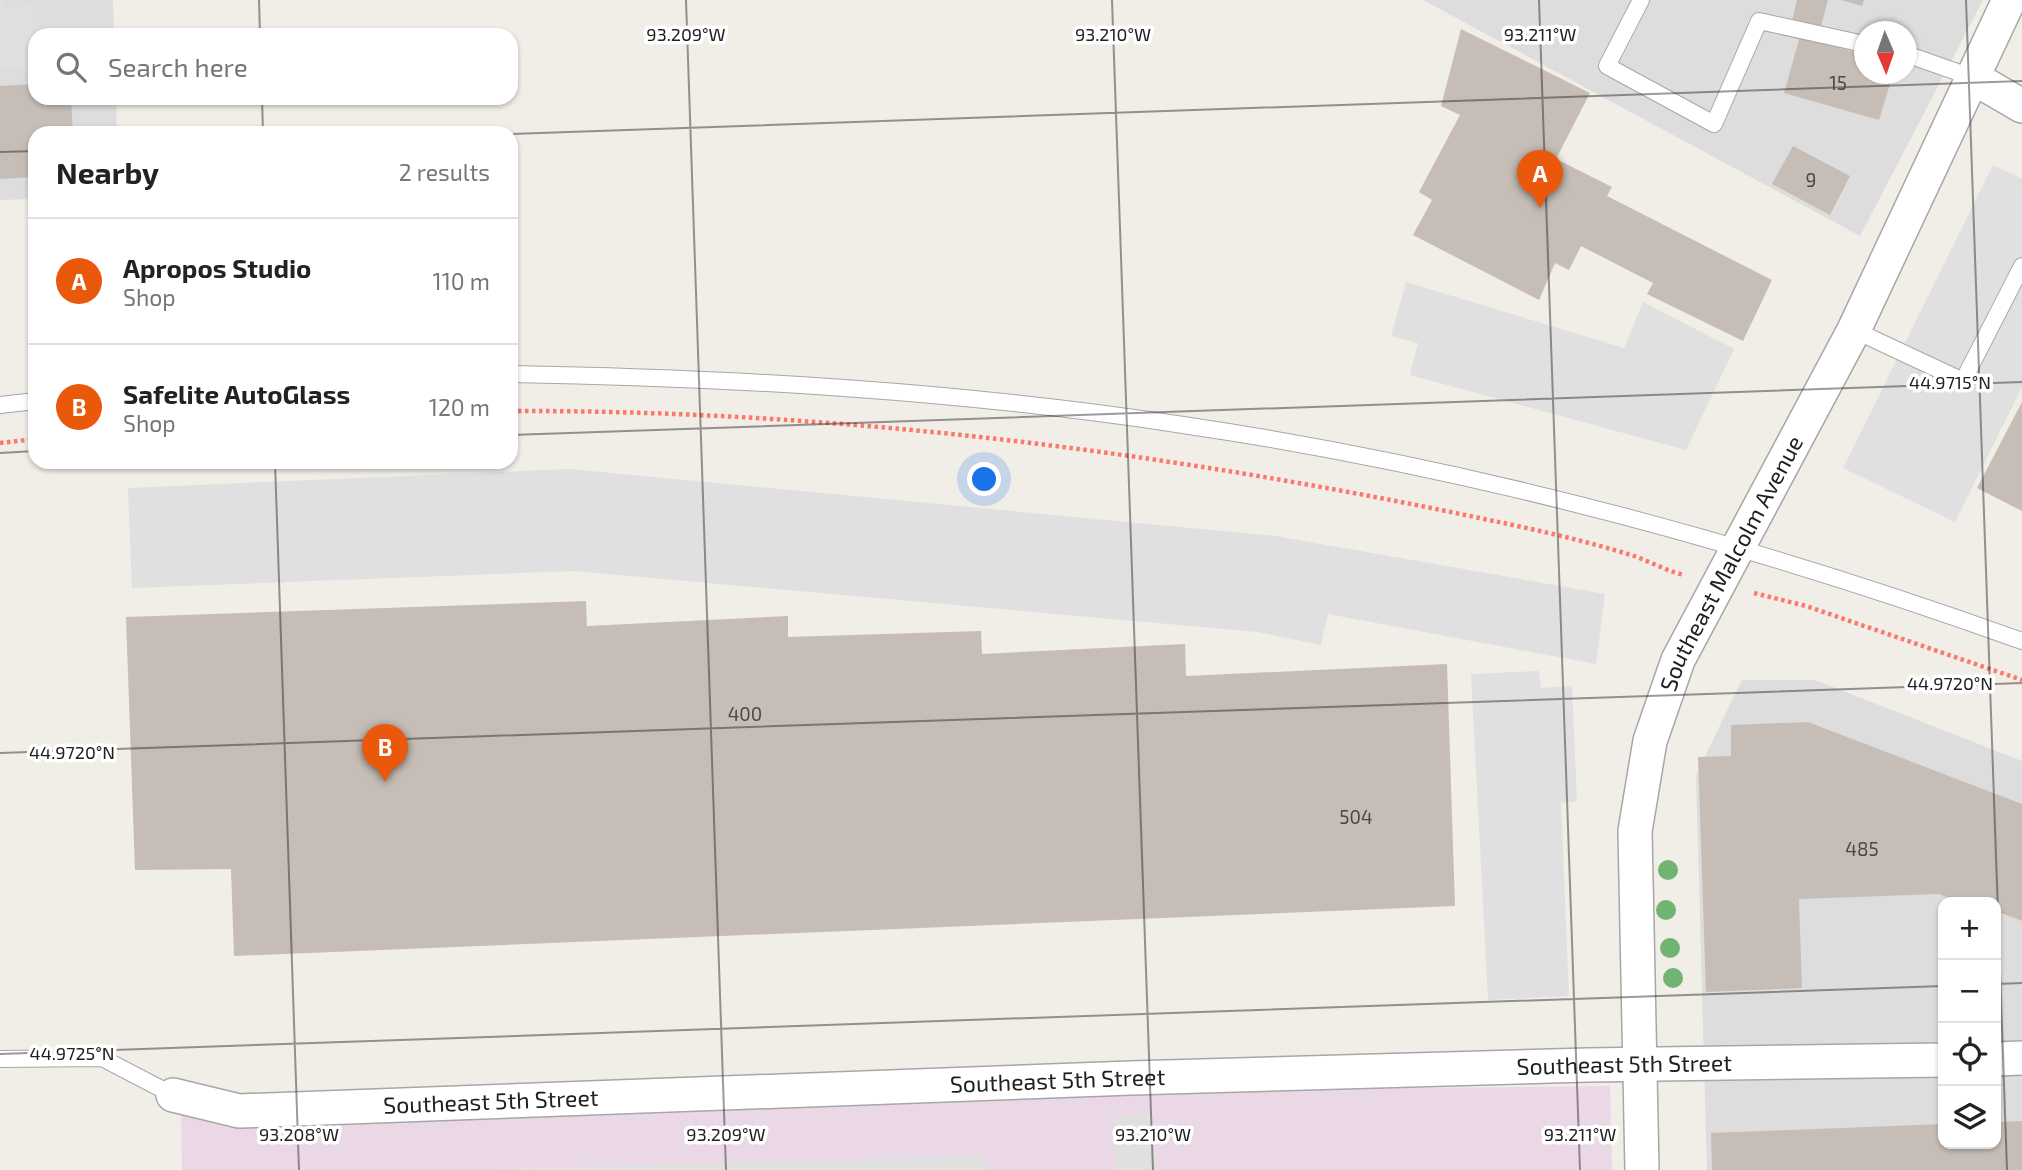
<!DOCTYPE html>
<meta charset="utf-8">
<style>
:root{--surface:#fff;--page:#f2f2f2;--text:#222;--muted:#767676;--line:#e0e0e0;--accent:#ea580c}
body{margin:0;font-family:"Exo 2",sans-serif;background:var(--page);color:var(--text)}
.controls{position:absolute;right:21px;bottom:21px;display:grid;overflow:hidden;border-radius:14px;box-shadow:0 2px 5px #0004}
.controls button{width:63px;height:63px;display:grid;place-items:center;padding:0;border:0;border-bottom:2px solid var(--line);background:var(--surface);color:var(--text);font:35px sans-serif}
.compass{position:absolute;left:1854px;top:21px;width:63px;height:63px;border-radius:50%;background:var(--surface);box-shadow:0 2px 5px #0004;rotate:178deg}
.you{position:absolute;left:985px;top:480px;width:24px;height:24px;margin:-18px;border:5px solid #fff;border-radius:50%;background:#1a73e8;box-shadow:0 0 0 10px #1a73e833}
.badge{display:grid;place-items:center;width:46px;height:46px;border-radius:50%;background:var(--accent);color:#fff;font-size:23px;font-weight:700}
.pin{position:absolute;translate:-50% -58px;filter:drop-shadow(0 2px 4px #0008)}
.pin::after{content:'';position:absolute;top:37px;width:24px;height:21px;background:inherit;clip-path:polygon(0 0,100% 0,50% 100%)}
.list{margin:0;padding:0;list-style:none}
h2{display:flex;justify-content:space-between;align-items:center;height:91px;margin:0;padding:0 28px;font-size:30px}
h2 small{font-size:23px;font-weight:400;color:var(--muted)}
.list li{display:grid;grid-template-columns:46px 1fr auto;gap:21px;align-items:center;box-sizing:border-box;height:126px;padding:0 28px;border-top:2px solid var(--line)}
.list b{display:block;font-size:26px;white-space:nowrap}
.list p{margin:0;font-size:23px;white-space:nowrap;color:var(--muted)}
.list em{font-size:23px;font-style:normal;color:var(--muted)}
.icon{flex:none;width:38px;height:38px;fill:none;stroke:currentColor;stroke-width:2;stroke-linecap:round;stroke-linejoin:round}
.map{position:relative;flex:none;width:2022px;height:1170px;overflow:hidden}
.search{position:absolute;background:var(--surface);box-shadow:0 2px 5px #0004;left:28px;top:28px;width:490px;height:77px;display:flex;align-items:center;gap:18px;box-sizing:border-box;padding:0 24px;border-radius:21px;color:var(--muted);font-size:26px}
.panel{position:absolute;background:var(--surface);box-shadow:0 2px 5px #0004;left:28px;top:126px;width:490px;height:343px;border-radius:21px}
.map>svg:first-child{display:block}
.residential{fill:#dedddd;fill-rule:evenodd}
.industrial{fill:#ead8e7}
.parking{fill:#e0e0e0}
.building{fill:#c6bdb6}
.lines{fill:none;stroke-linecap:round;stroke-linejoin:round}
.lane-casing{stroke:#a7a7a7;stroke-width:18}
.street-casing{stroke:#a7a7a7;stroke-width:36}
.path{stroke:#fe776b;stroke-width:4.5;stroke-dasharray:3.5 3.5;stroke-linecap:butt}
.lane{stroke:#fff;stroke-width:16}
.street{stroke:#fff;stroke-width:33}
.tree{fill:#71b471}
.ticks{fill:none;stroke:#202020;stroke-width:2;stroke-opacity:0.45}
.labels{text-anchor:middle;stroke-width:7;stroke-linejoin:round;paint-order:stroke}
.number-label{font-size:19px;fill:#4a4746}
.street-label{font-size:23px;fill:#202020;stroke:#fff}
.ticks-label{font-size:18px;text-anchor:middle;fill:#202020;stroke:#fff;stroke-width:7;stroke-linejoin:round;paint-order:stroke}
</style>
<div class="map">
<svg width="2022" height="1170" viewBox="0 0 2022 1170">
<rect width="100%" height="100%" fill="#f1ede7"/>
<path class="residential" d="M0 0H113L114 35H35V98H116L117 133H35V199L0 200Z
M1423 0H1983L1860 236ZM1864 32H1906V74H1864Z
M1742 680H1815L2022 761V1170H1707L1696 775ZM1943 902H1996V1144H1943Z"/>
<path class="industrial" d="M1610 1086 1612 1170H182L181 1101Z"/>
<path class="parking" d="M0 0H3L4 10 31 5 35 68 0 69Z
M1993 165 2022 179V387L1955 522 1843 468Z
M1406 282 1624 348 1643 302 1734 349 1686 450 1410 375 1418 343 1391 336Z
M569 469 1275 536 1605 594 1596 664 1328 614 1321 645 1258 632 574 571 132 588 128 488Z
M1539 671 1541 688 1572 686 1577 801 1561 803 1569 996 1488 1000 1471 674Z
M1154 1114 1156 1170H1112L1116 1160 1114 1116Z
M987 1155V1170H462Z"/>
<path class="building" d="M1797 0H1828L1820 29 1792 21Z
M1841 0H1864L1862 6Z
M1461 29 1590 93 1556 159 1612 187 1607 196 1772 280 1743 341 1647 294 1653 283 1581 246 1569 270 1555 263 1539 300 1413 235 1432 200 1419 192 1460 115 1441 106Z
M1800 36 1864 55V74H1893L1879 120 1784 93Z
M35 84V98H71L73 133H35V177L0 179V86Z
M1793 146 1850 176 1830 215 1772 184Z
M2022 402V511L1977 488Z
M586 601 587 626 788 616V637L981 631 982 654 1185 644 1186 676 1447 664 1455 906 234 956 231 869 135 870 126 617Z
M1808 722 2022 804V921L1996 911V902H1960L1939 894 1799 899 1802 988 1706 992 1698 757 1731 756V725Z
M2022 1121V1170H1712L1711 1133 1943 1124V1144H1996V1122Z"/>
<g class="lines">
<defs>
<path id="lane" d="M1641 0 1607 66 1714 124 1759 21 1864 44
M1906 54 1974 78
M1854 330 1963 381 2022 266
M511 374C736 378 960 391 1183 425 1468 467 1750 543 2022 641
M0 405 35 401
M0 1059 102 1058 173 1095"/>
<g id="street">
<path d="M1974 78 2022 106"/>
<path d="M1996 1059 2022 1058"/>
<path id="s1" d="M173 1095 239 1111 1131 1078 1588 1065 1943 1060"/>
<path id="s2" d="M1642 1170 1635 831 1650 741 1678 660 1854 330 2009 0"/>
</g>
</defs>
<use href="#lane" class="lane-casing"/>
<use href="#street" class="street-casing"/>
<path class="path" d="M511 411C839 410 1168 452 1489 520 1537 530 1587 541 1634 556 1651 562 1667 571 1684 575
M0 443 35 439
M1754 593 1806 606 2022 680"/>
<use href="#lane" class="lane"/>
<use href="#street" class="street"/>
</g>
<g class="tree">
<circle cx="1668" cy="870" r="10"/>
<circle cx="1666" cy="910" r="10"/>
<circle cx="1670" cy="948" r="10"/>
<circle cx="1673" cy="978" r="10"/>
</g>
<path class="ticks" d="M259 0 260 35M686 0 726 1170M1112 0 1153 1170M1539 0 1580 1170M1966 0 2007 1170M262 98 263 133M511 134 2022 81M0 152 35 151M511 435 2022 382M0 453 35 451M275 462 299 1170M0 753 2022 683M1996 984 2022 983M0 1054 1943 986"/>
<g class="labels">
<g class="number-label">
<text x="1838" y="90">15</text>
<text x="1811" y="187">9</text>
<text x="745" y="721">400</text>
<text x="1356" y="824">504</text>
<text x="1862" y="856">485</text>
</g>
<g class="street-label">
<text dy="8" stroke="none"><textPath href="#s2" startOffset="626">Southeast Malcolm Avenue</textPath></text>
<text dy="8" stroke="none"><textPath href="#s1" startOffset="1454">Southeast 5th Street</textPath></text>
<text dy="8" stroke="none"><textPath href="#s1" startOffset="887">Southeast 5th Street</textPath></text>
<text dy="8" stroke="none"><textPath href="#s1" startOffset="320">Southeast 5th Street</textPath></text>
</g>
</g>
<g class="ticks-label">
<text x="686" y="41">93.209°W</text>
<text x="1113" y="41">93.210°W</text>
<text x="1540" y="41">93.211°W</text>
<text x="1950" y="389">44.9715°N</text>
<text x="1950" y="690">44.9720°N</text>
<text x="72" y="759">44.9720°N</text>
<text x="72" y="1060">44.9725°N</text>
<text x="299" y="1141">93.208°W</text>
<text x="726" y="1141">93.209°W</text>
<text x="1153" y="1141">93.210°W</text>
<text x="1580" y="1141">93.211°W</text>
</g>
</svg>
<div class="controls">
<button>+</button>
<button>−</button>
<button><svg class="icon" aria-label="locate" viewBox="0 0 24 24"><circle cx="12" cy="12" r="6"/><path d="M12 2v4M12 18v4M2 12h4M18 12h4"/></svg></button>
<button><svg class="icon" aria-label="layers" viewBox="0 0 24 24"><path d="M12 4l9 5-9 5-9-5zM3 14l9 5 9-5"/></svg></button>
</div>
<svg class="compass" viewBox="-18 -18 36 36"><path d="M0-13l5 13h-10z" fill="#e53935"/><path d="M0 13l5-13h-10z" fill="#767676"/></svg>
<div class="you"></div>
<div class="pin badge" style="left:1540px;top:208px">A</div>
<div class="pin badge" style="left:385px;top:782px">B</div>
<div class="search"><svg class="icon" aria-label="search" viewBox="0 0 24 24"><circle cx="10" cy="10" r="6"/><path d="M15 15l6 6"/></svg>Search here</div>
<section class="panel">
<h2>Nearby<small>2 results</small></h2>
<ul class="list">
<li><span class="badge">A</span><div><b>Apropos Studio</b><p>Shop</p></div><em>110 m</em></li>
<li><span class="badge">B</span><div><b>Safelite AutoGlass</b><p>Shop</p></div><em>120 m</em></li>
</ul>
</section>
</div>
